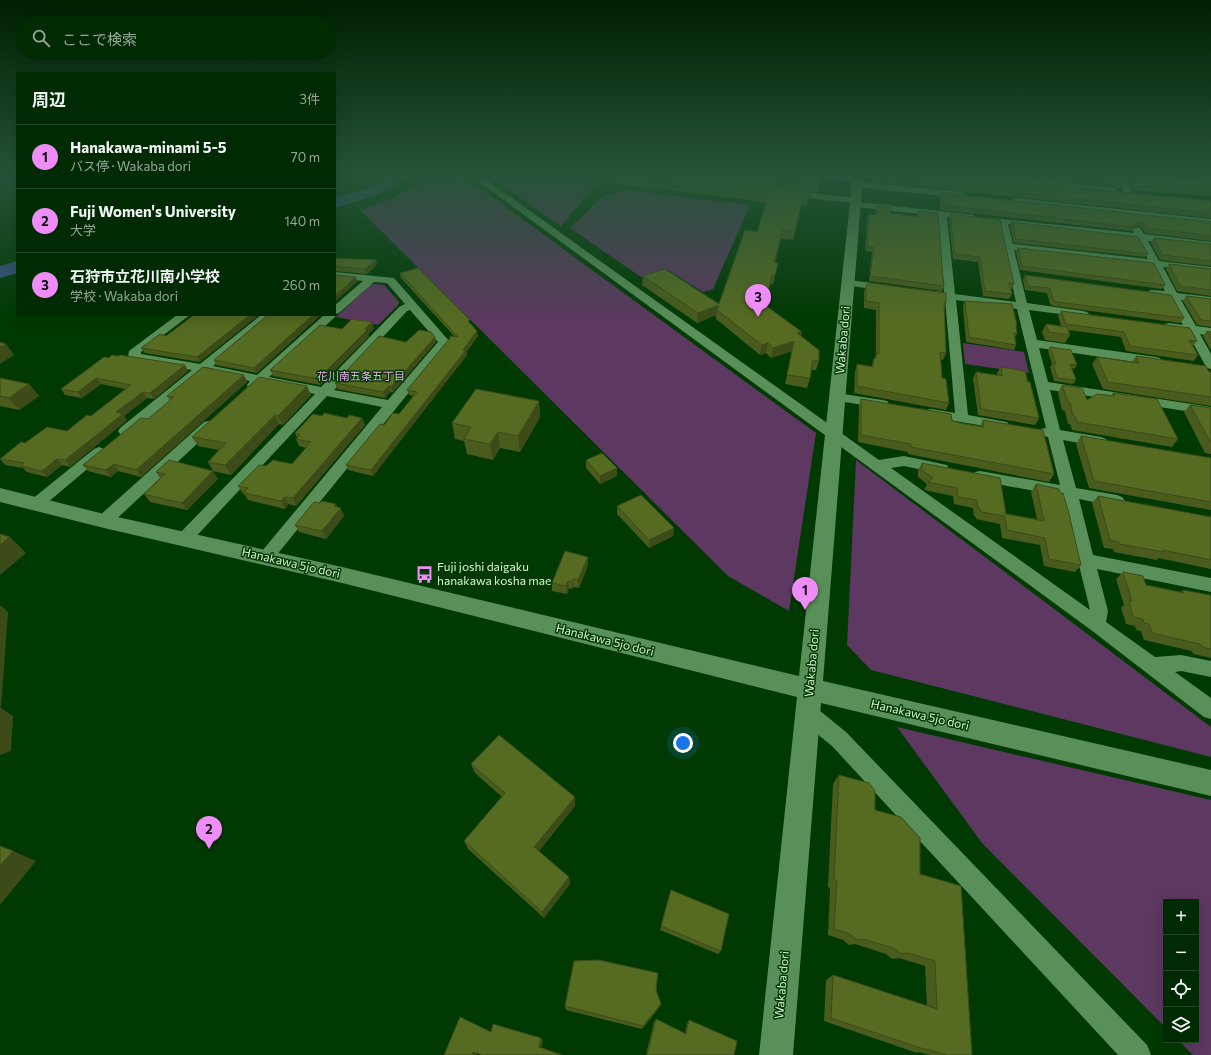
<!DOCTYPE html>
<html lang="ja">
<meta charset="utf-8">
<style>
:root{--surface:#002b02;--page:#0a330c;--text:#f1f3f6;--muted:#95a799;--line:#224724;--accent:#ee8cf8}
body{margin:0;font-family:Commissioner,"Noto Sans JP",sans-serif;background:var(--page);color:var(--text)}
.controls{position:absolute;right:12px;bottom:12px;display:grid;overflow:hidden;border-radius:0px;box-shadow:0 4px 16px #0002}
.controls button{width:36px;height:36px;display:grid;place-items:center;padding:0;border:0;border-bottom:1px solid var(--line);background:var(--surface);color:var(--text);font:20px sans-serif}
.you{position:absolute;left:683px;top:743px;width:14px;height:14px;margin:-10px;border:3px solid #fff;border-radius:50%;background:#1a73e8;box-shadow:0 0 0 6px #1a73e833}
.badge{display:grid;place-items:center;width:26px;height:26px;border-radius:50%;background:var(--accent);color:#111;font-size:13px;font-weight:700}
.pin{position:absolute;translate:-50% -33px;filter:drop-shadow(0 1px 2px #0008)}
.pin::after{content:'';position:absolute;top:21px;width:14px;height:12px;background:inherit;clip-path:polygon(0 0,100% 0,50% 100%)}
.list{margin:0;padding:0;list-style:none}
h2{display:flex;justify-content:space-between;align-items:center;height:52px;margin:0;padding:0 16px;font-size:17px}
h2 small{font-size:13px;font-weight:400;color:var(--muted)}
.list li{display:grid;grid-template-columns:26px 1fr auto;gap:12px;align-items:center;box-sizing:border-box;height:64px;padding:0 16px;border-top:1px solid var(--line)}
.list b{display:block;font-size:15px;white-space:nowrap}
.list p{margin:0;font-size:13px;white-space:nowrap;color:var(--muted)}
.list em{font-size:13px;font-style:normal;color:var(--muted)}
.icon{flex:none;width:22px;height:22px;fill:none;stroke:currentColor;stroke-width:2;stroke-linecap:round;stroke-linejoin:round}
.map{position:relative;flex:none;width:1211px;height:1055px;overflow:hidden}
.search{position:absolute;background:var(--surface);box-shadow:0 4px 16px #0002;left:16px;top:16px;width:320px;height:44px;display:flex;align-items:center;gap:10px;box-sizing:border-box;padding:0 14px;border-radius:22px;color:var(--muted);font-size:15px}
.panel{position:absolute;background:var(--surface);box-shadow:0 4px 16px #0002;left:16px;top:72px;width:320px;height:244px;border-radius:0px}
.map>svg:first-child{display:block}
.green{fill:#5d3860}
.lines{fill:none;stroke-linecap:round;stroke-linejoin:round}
.river{fill:#38528a;fill-rule:evenodd}
.minor{fill:#598f58;fill-rule:evenodd}
.tertiary{fill:#598f58;fill-rule:evenodd}
.wall{fill:#4a5c1d}
.shaded-wall{fill:#3c4b18}
.building{fill:#566b22;stroke:#3c4b18}
.labels{text-anchor:middle;stroke-width:3;stroke-linejoin:round;paint-order:stroke}
.far-neighbourhood-label{font-size:11px;fill:#e1abe6;stroke:#003902}
.street-label{font-size:12px;fill:#d7f4d5;stroke:#003902}
.poi-label{font-size:12px;fill:#d7f4d5;stroke:#003902;text-anchor:start}
</style>
<div class="map">
<svg width="1211" height="1055" viewBox="0 0 1211 1055">
<rect width="100%" height="100%" fill="#003902"/>
<path class="green" d="M435 175H453L481 189 816 433 789 611 728 576 360 210 389 200Z
M487 175H603L561 226Z
M628 190 750 205 713 289 703 292 668 270 641 277 570 228 603 196Z
M375 284 384 285 399 302 398 305 378 325 336 317 370 285Z
M963 343 1024 352 1029 373 965 364Z
M856 460 1211 727V757L871 670 847 645Z
M897 727 1211 800V1055H1193L1178 1040H1196V902H1166V1028L982 843Z"/>
<g class="lines">
<path class="river" d="M391 175H410L408 178 377 195 335 208V198L365 189Z
M17 261V273L0 278V266Z"/>
<path class="minor" d="M806 175C817 175 855 173 862 180L861 182 963 192 967 195 963 198 857 187 853 184 854 182 810 177Z
M1114 175H1122L1133 193 1132 195H1126Z
M481 176 879 460 904 456 947 465 949 469 947 473 942 474 904 466 891 468 1090 610 1062 496 980 481 975 480 973 476 975 472 980 471 1060 485 1048 437 1040 435 1038 432 1040 429 1046 428 1017 309 956 300 968 415 1007 422 1009 425 1007 428 1002 429 926 416 924 413 926 410 931 409 955 413 945 299 925 296 920 293 925 290 944 292 938 216 856 207 853 206 852 203 788 196 784 193 788 190 856 198 859 199 860 202 974 215 976 217 971 220 947 217 955 294 1016 302 999 223 991 222 989 220 991 218 1134 233 1132 230 1137 227 1140 228 1144 234 1211 242V248L1148 241 1159 261 1211 267V273L1163 267 1177 293 1211 297V303L1181 300 1196 326 1211 328V336L1200 334 1211 354V369L1207 368 1205 365 1187 332 1165 328 1163 326 1165 324 1169 323 1183 325 1169 298 1151 296 1146 293 1151 290 1165 291 1152 266 1014 250 1027 303 1083 311 1087 312 1089 314 1087 316 1083 317 1029 310 1037 340 1156 357 1160 358 1162 361 1160 364 1156 365 1039 348 1048 382 1211 407V415L1050 390 1060 430 1101 437 1106 439 1108 442 1106 445 1101 447 1063 440 1076 488 1117 495 1122 497 1125 501 1122 505 1117 507 1079 499 1093 555 1211 578V592L1097 569 1108 611 1106 622 1155 657 1181 655 1211 661V677L1181 671 1175 672 1211 698V719L1204 717 1091 630 478 181 477 179ZM1008 224 1137 239 1148 259 1013 244Z
M1010 178 1114 188 1118 191 1114 194 1007 183 1006 181Z
M1016 198 1211 219V225L1013 203 1012 201 1013 199Z
M335 272 394 278 450 342 271 562 265 563 259 562 257 557 382 407 327 396 190 543 184 545 178 543 176 539 178 535 315 394 262 384C257 388 255 389 248 388L247 385 250 381 205 372 130 434 125 435 120 434 118 431 120 428 192 370 130 360 128 357 129 351 177 315H190L141 352V354L200 364 261 315H274L213 366 257 375 324 315H335V305L363 281 335 278ZM374 282 387 283 405 304 399 307 321 387 269 377 335 317 336 314 339 313ZM410 310 438 342 388 400 334 390 407 311Z
M848 280 888 285 893 288 888 291 844 285 843 283 844 281Z
M837 393 882 400 887 401 889 404 887 407 882 408 832 400 830 397 832 394Z
M209 421 214 422 216 425 214 428 110 525 104 527 98 525 96 521 98 517 204 422Z
M99 447 104 449 106 452 104 455 41 508 36 510 31 508 28 504 31 500 94 449Z
M807 704 814 706 846 732 1147 1045 1151 1055H1118L832 746 800 720 797 713 800 706Z"/>
<path class="tertiary" d="M853 175H863L823 681 1211 770V796L821 703 793 1055H759L797 697 342 583 104 528 0 502V488L104 514 342 567 799 676Z"/>
</g>
<path class="wall" d="M610 175H821L817 192 810 191 807 206 801 205 793 240 781 239 775 263H778L776 272 773 284H771L765 305 801 336 819 361 816 370H811L810 378 807 388 785 384 792 351 771 358 766 353 760 355 716 319V315L697 323 642 285 643 276 719 304 757 232 767 202 610 183Z
M869 175H1000L1012 181 1211 201V218L869 181Z
M1013 175H1117L1123 184 1120 188 1014 178Z
M1123 175H1145L1211 181V196L1133 190Z
M1183 175H1211V178Z
M941 193 1211 222V241L1145 233 1141 227 1137 226 1133 228 1131 231 940 210V197Z
M877 206 890 213 917 217 919 211 943 278 944 286 942 291 869 281 872 252 865 251 867 219 869 214 875 215 876 211Z
M950 214 1014 284 1012 289H1010L1012 294 1009 299 983 296 978 262 953 259 949 219Z
M1012 222 1148 254 1145 257 1014 243 1010 226Z
M1154 238 1211 244V266L1160 260 1151 243Z
M1018 248 1165 285 1162 289 1020 270 1016 252Z
M335 258 376 260 377 264 367 274 335 271Z
M1169 264 1211 269V296L1177 291 1166 269Z
M400 273 471 324 478 336 467 351V355L373 476 348 470 346 465 384 425 399 414 413 396 409 395 407 390 454 336 401 278Z
M1025 275 1184 318 1180 323 1054 306 1050 304 1047 293 1025 290 1023 280Z
M866 285 946 303 944 308 946 353 943 360 940 359 942 378 949 403 946 410 854 393 855 372 857 364 871 367 874 358H875L876 354V310L864 308V292Z
M1186 296 1211 299V327L1197 325 1183 301Z
M965 301 1016 328 1017 334 1015 337 1016 345 1014 350 966 342 963 306Z
M1061 311 1197 341 1193 346 1198 355 1194 361 1126 351 1121 337 1068 330 1070 335 1065 343 1045 340 1042 332 1046 324 1061 326 1058 316Z
M194 315 200 362 145 353 141 348 166 336Z
M268 315 257 373 216 365 214 360Z
M374 328 368 334 369 336 320 385 273 376 270 370 342 329Z
M1207 331 1211 332V349H1210L1203 336Z
M435 337 436 342 393 392H390L385 398 337 389 335 383 406 342Z
M1050 347 1077 365 1074 369 1072 368 1076 380 1073 384 1054 381 1050 367 1052 364 1048 351Z
M1136 356 1211 372V406L1103 389 1092 364 1097 357 1132 362Z
M109 358 188 371 154 399 147 398 124 416 127 420 70 467 62 465 47 477 27 472 23 468 5 465 0 459 25 443 67 431 91 416 125 389 101 384 82 398 65 395 61 389Z
M1001 367 1028 382 1039 418 1035 425 978 415 973 378 976 372 998 376 997 373Z
M0 378 29 384 39 396 19 410 0 406Z
M247 382 141 477 118 471 111 477 88 471 83 465 148 419 170 401 167 396Z
M1062 385 1087 400 1111 396 1113 393 1178 439 1172 447 1072 430 1070 424H1068L1065 411 1062 410 1058 393Z
M311 395 283 425 279 424 231 475 213 471 208 462 219 450 198 446 192 437Z
M861 399 952 421 980 426 983 420 1054 474 1049 482 908 454V452L858 442 859 406Z
M539 401 540 417 520 452 500 448 493 460 467 454 464 441 455 439 452 423Z
M1190 405 1211 408V454L1205 453 1184 412Z
M322 416 347 418H362L365 425 296 506 288 504 285 509 248 500 244 494H243L238 486 266 466 292 464 306 448 299 446 296 439 297 438 295 433Z
M1081 436 1211 458V510L1089 488 1076 444Z
M586 460 617 468V476L600 484 586 468Z
M922 463 1006 514 1037 519 1031 492 1036 484 1081 565 1075 572 1044 566 1040 545 1002 538 1000 524 976 519V517L974 516 973 508 954 504 953 496 924 490 927 484 918 477V470Z
M156 472 218 479 187 510 150 502 144 494 160 478Z
M1098 496 1211 517V569L1158 558 1157 560 1114 552 1113 549 1104 548 1092 503Z
M320 503 336 504 337 507 344 516 326 539 299 532 295 525Z
M617 506 674 528 673 536 649 548 617 514Z
M588 565 579 588 573 587 572 589 569 588 567 594 552 591V583Z
M1123 572 1146 585 1181 592 1183 590 1211 597V658L1193 654 1192 651 1144 640 1141 631 1136 630 1135 626 1126 624 1121 608 1124 605 1116 579Z
M471 764 575 806 539 851 569 877 570 884 544 918 468 849 464 841 502 797 475 773Z
M839 775 875 810 920 874 972 1055H929L919 1052 917 1053 824 1021 826 980 833 975 927 1006 925 966 899 958 892 959 886 954 855 944 849 945 843 940 828 935 830 888 828 887 833 784Z
M671 890 721 951 718 954 660 930Z
M656 990 659 1008 642 1029 566 1010 565 1006Z
M656 1019 685 1033 687 1024 689 1020 734 1055H646L654 1022Z"/>
<path class="shaded-wall" d="M1140 221 1137 226 1133 228 1134 224Z
M783 230 781 239 773 271 774 262Z
M376 260 377 264 367 274 365 269Z
M772 275 771 284 763 314 765 305Z
M356 277 357 282 335 302V296Z
M719 305 716 315 697 323 698 313Z
M250 315H259L200 362 197 357Z
M313 315H321L257 373 254 368Z
M372 322 374 328 368 334 369 336 320 385 318 379Z
M477 331 478 336 467 351V355L373 476 371 470Z
M802 332 800 341 797 333Z
M435 337 436 342 393 392 391 387Z
M794 341 792 351 771 358 773 348Z
M768 343 766 353 760 355 762 345Z
M6 344 14 355 0 364V347Z
M185 365 188 371 154 399 150 393Z
M244 375 247 382 141 477 136 470Z
M96 378 101 384 82 398 78 392Z
M29 384 39 396 19 410 9 398Z
M307 386 311 395 283 425 278 416Z
M389 386 390 392 385 398 383 392Z
M143 392 147 398 124 416 127 420 70 467 65 460 116 412Z
M539 401 540 417 520 452 518 436Z
M275 415 279 424 231 475 225 465Z
M362 418 365 425 296 506 293 498Z
M498 432 500 448 493 460 490 444Z
M57 459 62 465 47 477 42 471Z
M114 464 118 471 111 477 106 470Z
M617 468V476L600 484V476Z
M213 471 218 479 187 510 182 503Z
M285 497 288 504 285 509 281 501Z
M336 504 339 510 341 508 344 516 326 539 322 531 334 506Z
M674 528 673 536 649 548V540Z
M0 534 6 540 10 537 26 553 0 575Z
M588 557V565L579 588 578 580Z
M573 579V587L572 589V582Z
M568 581 569 588 567 594 566 586Z
M0 605 8 612 1 708 13 716 11 751 0 755Z
M575 797V806L536 854 534 847Z
M13 851 36 861 0 905V866Z
M569 877 570 884 544 918 542 912Z
M661 1004 659 1008 642 1029 643 1026Z
M541 1038 543 1041 541 1049 539 1047Z
M473 1052 477 1054V1055H472Z"/>
<path class="building" d="M610 175H672L810 191 809 198 803 197 795 232 783 230 774 262 778 263 775 275H772L765 305 802 332 797 333 819 350V361L813 360 810 378 787 375 794 341 773 348 768 343 762 345 717 310 719 305 698 313 643 276 665 269 719 304 745 230 757 232 769 193Z
M741 175H821L819 184Z
M871 175H1000L1007 176V179L1012 181 1211 201V213L871 177Z
M1033 175H1117L1123 184Z
M1128 175H1145L1211 181V192L1135 185Z
M941 193 1211 222V236L1148 228 1144 223 1140 221 1134 224V227L942 205Z
M877 206 890 207V213L919 217V211L938 213 943 278 944 286 870 276 874 247 867 246 869 214 876 215Z
M950 214 1000 220 1014 284 1009 283 1012 294 985 291 980 257 955 254Z
M1012 222 1138 237 1148 254 1016 239Z
M1154 238 1211 244V261L1163 255Z
M1018 248 1154 263 1165 285 1022 266Z
M335 258 376 260 365 269 335 266Z
M1169 264 1211 269V290L1180 286Z
M418 268 470 320 468 321 477 331 463 350H466L371 470 346 465 380 424 384 425 393 413 399 414 417 392 407 390 450 338V336L458 337 400 273Z
M335 275 356 277 335 296Z
M1025 275 1171 295 1184 318 1057 302 1053 300 1050 288 1028 286Z
M870 283 946 293V303H944L946 353 940 352 942 378 946 379 949 403 857 386V364L873 367 874 358H876V354H879V303L866 301V285Z
M1186 296 1211 299V321L1201 320Z
M965 301 1012 304 1017 325H1016L1017 334 1014 333 1016 345 969 337Z
M1061 311 1190 328 1197 341 1189 340 1198 355 1130 346 1124 332 1066 324Z
M194 315H250L197 357 141 348 160 334 166 336Z
M268 315H313L254 368 214 360Z
M352 319 372 322 365 329 367 330 318 379 270 370 320 325 342 329Z
M1046 324 1067 327 1070 335 1049 332Z
M419 330 431 332 435 337 391 387 389 386 383 392 335 383 379 336 406 342Z
M1207 331 1211 332V339Z
M0 342 6 344 0 347Z
M1050 347 1071 350 1077 365 1070 364 1076 380 1057 378 1053 364H1056Z
M112 355 118 356 120 355 185 365 150 393 143 392 116 412 123 414 65 460 57 459 42 471 21 466 24 463 0 459 21 442 25 443 47 427 67 431 87 415 91 416 131 385 96 378 78 392 61 389 104 357 109 358Z
M1136 356 1206 366 1209 372H1211V397L1108 382 1097 357 1139 363Z
M203 367 244 375 136 470 114 464 106 470 83 465 141 418 148 419 174 397 167 396Z
M1001 367 1025 371 1028 382H1030L1039 418 981 409 976 372 1002 376Z
M259 377 307 386 278 416 275 415 225 465 208 462 226 443 192 437Z
M0 378 29 384 9 398 0 396Z
M1062 385 1082 388 1087 400 1097 394 1115 396 1113 393 1157 399 1178 439 1077 422 1075 416H1073L1070 403 1068 402Z
M476 389 539 401 518 436 498 432 490 444 464 439 471 427 452 423Z
M861 399 951 414 952 421 964 424 984 427 983 420 1043 430 1054 474 911 447V444L861 435Z
M1190 405 1211 408V443Z
M324 413 347 418 349 415 362 418 293 498 285 497 281 501 244 493 248 488 238 486 259 465 266 466 273 460 292 464 311 442 296 439 300 435 295 433 313 414 322 416Z
M1081 436 1211 458V502L1094 481Z
M602 453 617 468 600 476 586 460Z
M169 460 213 471 182 503 144 494 165 474 156 472Z
M922 463 1000 478 1006 514 1044 521 1036 484 1059 489 1060 493H1063L1069 514 1081 565 1049 559 1045 538 1007 530 1005 516 981 512 980 509H978L977 500 958 497 957 488 928 482 933 478 922 470Z
M641 495 674 528 649 540 617 506Z
M1098 496 1211 517V560L1163 550 1164 552 1120 544 1119 542 1110 540Z
M322 501 336 504 334 506 341 508 322 531 295 525 314 502 320 503Z
M0 534 10 537 0 545Z
M565 551 588 557 578 580 573 579 572 582 568 581 566 586 552 583Z
M1123 572 1143 576 1146 585 1184 593 1183 590 1210 595 1211 597V649L1202 647 1200 644 1152 633 1149 624 1144 623 1143 619 1133 617 1129 601H1132Z
M499 735 575 797 534 847 569 877 542 912 464 841 505 793 471 764Z
M839 775 869 783 875 791V810L901 817 920 838V874L961 886 972 1055H947L927 1049V1050L831 1018 833 975 937 1009 935 961 908 953 901 954 894 948 863 939 857 940 850 934 834 929 837 881 834 880Z
M0 846 13 851 0 866Z
M671 890 729 914 721 951 661 926Z
M599 960 658 973 656 990 661 1004 643 1026 565 1006 574 961Z
M460 1017 491 1032 493 1024 541 1038 539 1047 562 1055H482L473 1052 472 1055H444Z
M656 1019 686 1034 689 1020 737 1041 734 1055H647Z"/>
<linearGradient id="sky" x2="0" y2="1"><stop stop-color="#001f01"/><stop offset="0.54" stop-color="#265439"/><stop offset="1" stop-color="#265439" stop-opacity="0"/></linearGradient>
<rect width="1211" height="323" fill="url(#sky)"/>
<defs>
<symbol id="bus-bare" viewBox="-9 -9 18 18"><path d="M-5-6H5V4H4V6H2V4H-2V6H-4V4H-5ZM-3.5-4V0h7V-4ZM-3.5 1.2v1.5H-2V1.2ZM2 1.2v1.5H3.5V1.2Z" fill="#ee8cf8" stroke="#003902" stroke-width="2.5" paint-order="stroke"/></symbol>
</defs>
<g fill-rule="evenodd">
<use href="#bus-bare" x="412" y="562" width="25" height="25"/>
</g>
<g class="labels">
<g class="far-neighbourhood-label">
<text x="361" y="380">花川南五条五丁目</text>
</g>
<g class="street-label">
<text transform="translate(843 340) rotate(-85)" y="4">Wakaba dori</text>
<text transform="translate(291 563) rotate(13)" y="4">Hanakawa 5jo dori</text>
<text transform="translate(605 640) rotate(14)" y="4">Hanakawa 5jo dori</text>
<text transform="translate(812 663) rotate(-85)" y="4">Wakaba dori</text>
<text transform="translate(920 715) rotate(13)" y="4">Hanakawa 5jo dori</text>
<text transform="translate(782 985) rotate(-85)" y="4">Wakaba dori</text>
</g>
<g class="poi-label">
<text x="437" y="571">Fuji joshi daigaku<tspan x="437" dy="14">hanakawa kosha mae</tspan></text>
</g>
</g>
</svg>
<div class="controls">
<button>+</button>
<button>−</button>
<button><svg class="icon" aria-label="locate" viewBox="0 0 24 24"><circle cx="12" cy="12" r="6"/><path d="M12 2v4M12 18v4M2 12h4M18 12h4"/></svg></button>
<button><svg class="icon" aria-label="layers" viewBox="0 0 24 24"><path d="M12 4l9 5-9 5-9-5zM3 14l9 5 9-5"/></svg></button>
</div>
<div class="you"></div>
<div class="pin badge" style="left:805px;top:610px">1</div>
<div class="pin badge" style="left:209px;top:849px">2</div>
<div class="pin badge" style="left:758px;top:317px">3</div>
<div class="search"><svg class="icon" aria-label="search" viewBox="0 0 24 24"><circle cx="10" cy="10" r="6"/><path d="M15 15l6 6"/></svg>ここで検索</div>
<section class="panel">
<h2>周辺<small>3件</small></h2>
<ul class="list">
<li><span class="badge">1</span><div><b>Hanakawa-minami 5-5</b><p>バス停 · Wakaba dori</p></div><em>70 m</em></li>
<li><span class="badge">2</span><div><b>Fuji Women's University</b><p>大学</p></div><em>140 m</em></li>
<li><span class="badge">3</span><div><b>石狩市立花川南小学校</b><p>学校 · Wakaba dori</p></div><em>260 m</em></li>
</ul>
</section>
</div>
